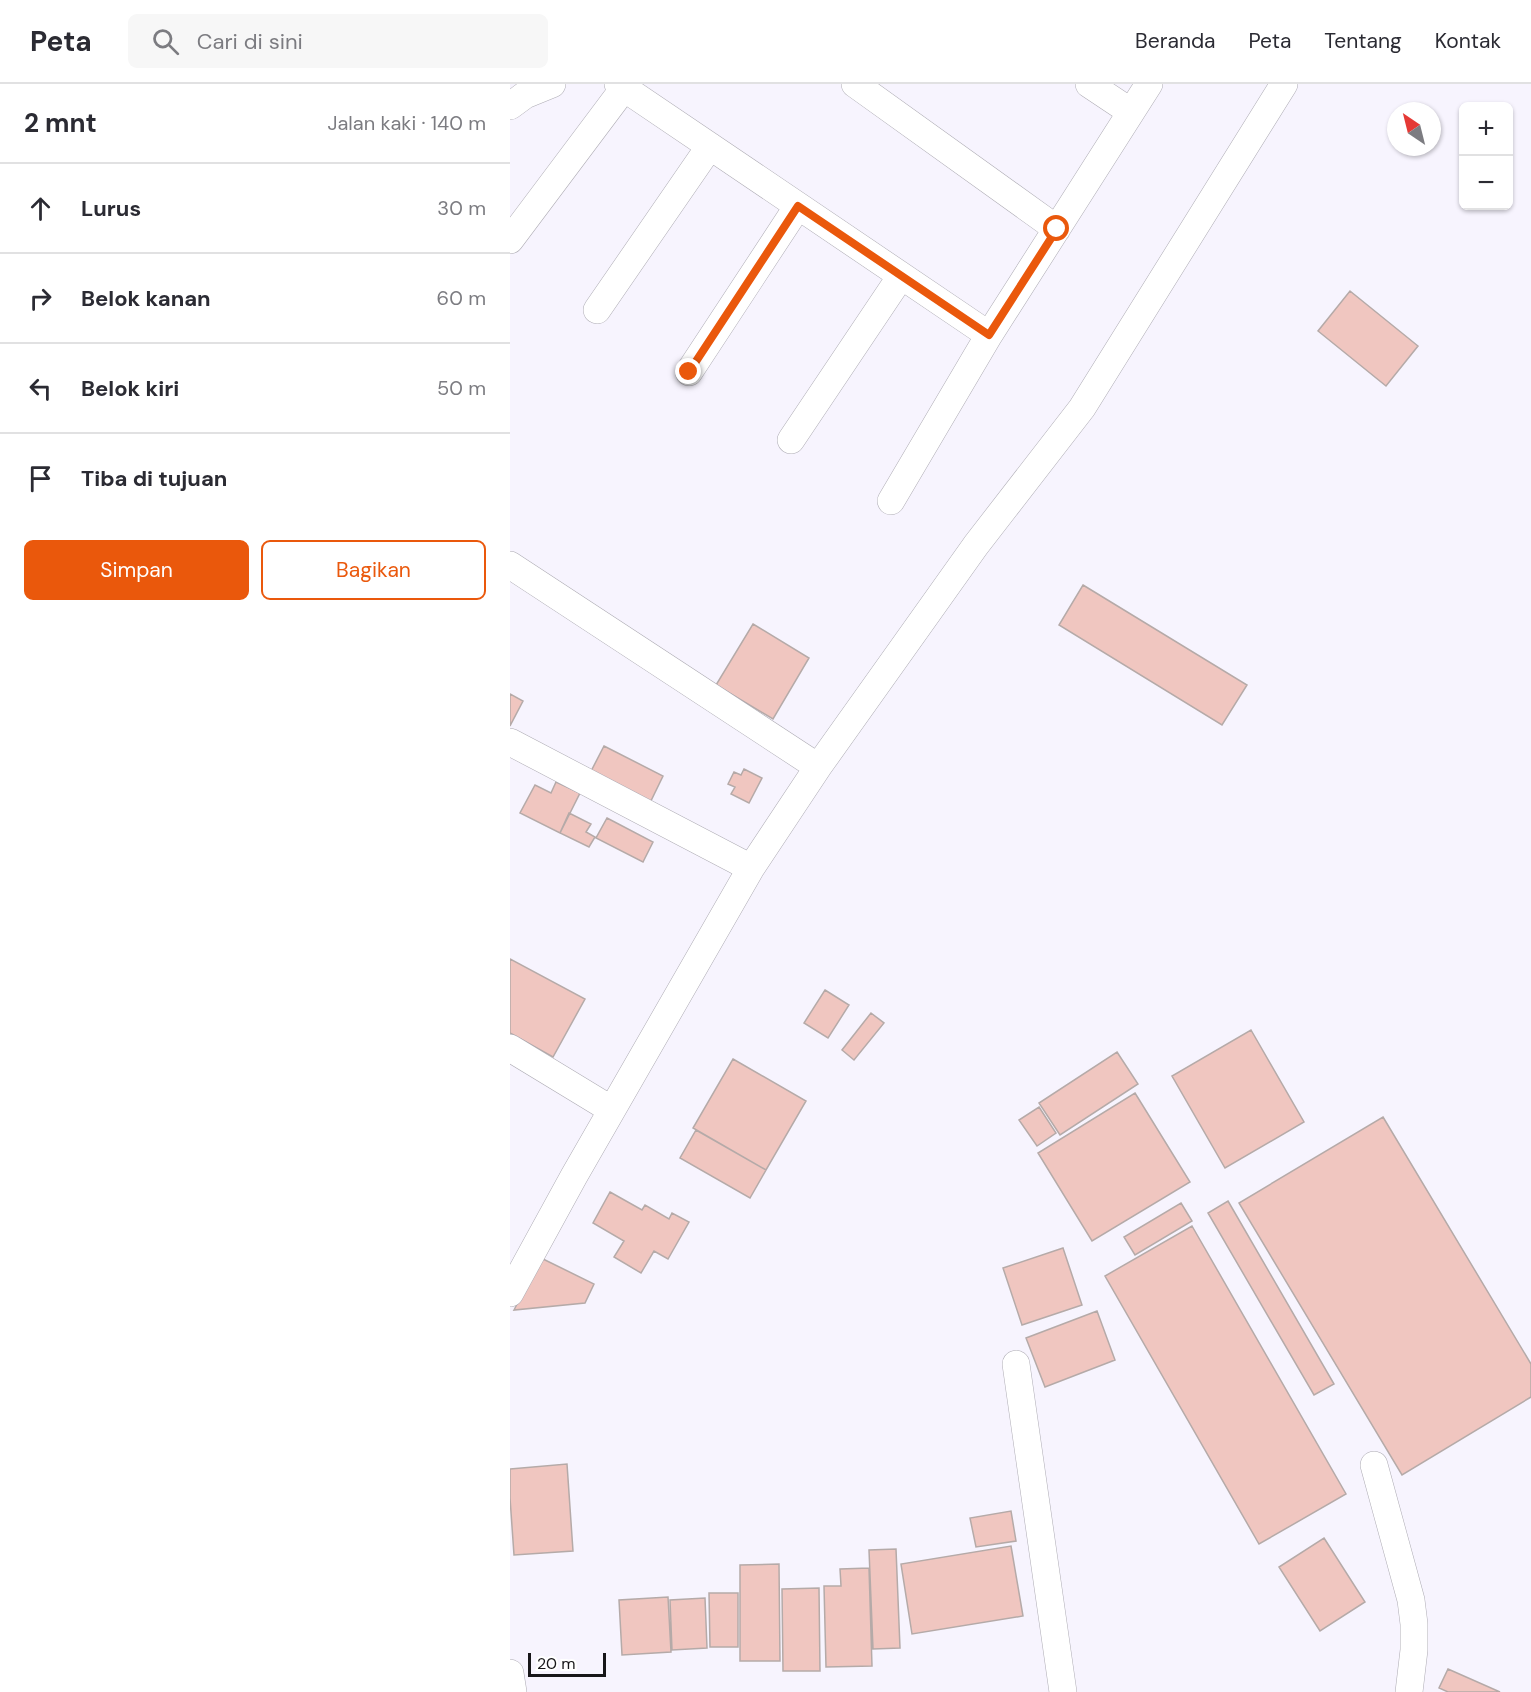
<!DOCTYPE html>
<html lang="id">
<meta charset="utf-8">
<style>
:root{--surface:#fff;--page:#f7f7f7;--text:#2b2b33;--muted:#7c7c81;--line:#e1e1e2;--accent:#ea580c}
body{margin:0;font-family:"DM Sans",sans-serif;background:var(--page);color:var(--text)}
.controls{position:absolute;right:18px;top:18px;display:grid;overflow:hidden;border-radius:9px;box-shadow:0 2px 4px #0004}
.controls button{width:54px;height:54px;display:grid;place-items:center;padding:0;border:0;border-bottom:2px solid var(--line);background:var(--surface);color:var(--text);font:30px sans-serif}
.compass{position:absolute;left:877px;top:18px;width:54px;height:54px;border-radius:50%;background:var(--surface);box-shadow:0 2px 4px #0004;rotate:325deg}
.scale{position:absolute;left:18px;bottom:15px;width:78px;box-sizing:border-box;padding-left:6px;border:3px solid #171619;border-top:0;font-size:16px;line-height:21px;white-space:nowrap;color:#171619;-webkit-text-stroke:4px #fff;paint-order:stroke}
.stop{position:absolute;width:18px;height:18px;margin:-14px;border:4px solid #ea580c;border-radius:50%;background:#fff}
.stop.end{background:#ea580c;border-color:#fff;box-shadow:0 2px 6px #0008}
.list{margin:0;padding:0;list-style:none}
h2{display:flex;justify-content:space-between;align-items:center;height:78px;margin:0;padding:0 24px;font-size:26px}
h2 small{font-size:20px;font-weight:400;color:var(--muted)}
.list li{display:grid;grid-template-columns:39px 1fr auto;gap:18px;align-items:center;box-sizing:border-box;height:90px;padding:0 24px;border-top:2px solid var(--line)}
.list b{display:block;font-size:22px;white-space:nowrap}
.list em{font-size:20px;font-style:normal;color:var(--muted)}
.actions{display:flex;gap:12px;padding:18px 24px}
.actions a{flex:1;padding:14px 0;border:2px solid var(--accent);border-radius:9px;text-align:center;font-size:21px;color:var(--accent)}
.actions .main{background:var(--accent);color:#fff}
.icon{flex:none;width:33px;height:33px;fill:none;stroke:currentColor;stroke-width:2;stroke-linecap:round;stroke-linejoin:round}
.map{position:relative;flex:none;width:1021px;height:1608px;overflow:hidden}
header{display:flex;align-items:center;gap:36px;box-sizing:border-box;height:84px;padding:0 30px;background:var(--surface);border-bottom:2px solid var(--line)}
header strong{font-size:28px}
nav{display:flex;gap:33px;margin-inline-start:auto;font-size:21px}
.search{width:420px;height:54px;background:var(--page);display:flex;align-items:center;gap:15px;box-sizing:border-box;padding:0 21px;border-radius:9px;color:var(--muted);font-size:22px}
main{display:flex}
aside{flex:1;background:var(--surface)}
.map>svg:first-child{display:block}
.building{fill:#f0c6c0;stroke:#b5aaa8;stroke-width:1.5}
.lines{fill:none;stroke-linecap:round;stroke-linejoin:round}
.minor-casing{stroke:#aeacb4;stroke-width:28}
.minor{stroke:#fff;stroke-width:27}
.route{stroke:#ea580c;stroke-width:8}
</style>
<header>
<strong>Peta</strong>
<div class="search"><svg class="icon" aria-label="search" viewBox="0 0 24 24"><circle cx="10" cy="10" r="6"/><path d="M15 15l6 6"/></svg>Cari di sini</div>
<nav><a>Beranda</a><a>Peta</a><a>Tentang</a><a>Kontak</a></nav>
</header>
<main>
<aside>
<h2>2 mnt<small>Jalan kaki · 140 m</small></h2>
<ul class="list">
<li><svg class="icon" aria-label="ahead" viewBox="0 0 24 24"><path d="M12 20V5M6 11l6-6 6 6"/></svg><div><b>Lurus</b></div><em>30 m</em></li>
<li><svg class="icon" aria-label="right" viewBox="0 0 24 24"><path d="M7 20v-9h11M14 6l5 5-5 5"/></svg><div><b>Belok kanan</b></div><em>60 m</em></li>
<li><svg class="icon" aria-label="left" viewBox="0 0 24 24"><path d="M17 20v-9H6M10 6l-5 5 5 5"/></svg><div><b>Belok kiri</b></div><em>50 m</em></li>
<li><svg class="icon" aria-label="arrive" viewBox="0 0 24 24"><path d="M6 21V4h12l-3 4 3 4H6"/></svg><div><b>Tiba di tujuan</b></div></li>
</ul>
<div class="actions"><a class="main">Simpan</a><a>Bagikan</a></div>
</aside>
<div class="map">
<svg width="1021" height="1608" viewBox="0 0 1021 1608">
<rect width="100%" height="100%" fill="#f7f4fe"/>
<path class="building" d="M840 207 908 262 876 302 808 247Z
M573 501 737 601 712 641 549 541Z
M243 540 299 574 263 635 206 601Z
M0 610 13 617 0 642Z
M94 662 153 692 137 725 77 695Z
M234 685 252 694 239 719 221 710 225 703 218 700 224 688 231 691Z
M46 698 70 709 50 749 10 729 25 701 41 709Z
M59 729 81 740 76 748 85 753 79 763 50 749Z
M97 734 143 758 133 778 86 754Z
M0 875 75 915 43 973 0 949Z
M315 906 339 921 318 954 294 939Z
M361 929 374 939 344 976 332 966Z
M741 946 794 1038 715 1084 662 992Z
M607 968 628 1000 550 1051 529 1019Z
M223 975 296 1017 256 1086 183 1044Z
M625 1009 680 1098 582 1157 528 1069Z
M529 1023 546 1049 527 1062 509 1036Z
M873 1033 1021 1280V1313L892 1391 729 1119Z
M186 1046 256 1086 240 1114 170 1074Z
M100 1108 132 1126 135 1121 159 1135 162 1129 179 1138 158 1175 144 1167 131 1189 104 1173 114 1157 83 1139Z
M718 1117 824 1300 804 1311 698 1129Z
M671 1119 682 1137 625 1171 614 1153Z
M682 1142 836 1410 749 1460 595 1192Z
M553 1164 572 1221 512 1241 493 1184Z
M31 1174 84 1200 75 1219 4 1226Z
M587 1227 605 1276 535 1303 516 1254Z
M57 1380 63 1467 4 1471 0 1414V1385Z
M501 1427 506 1457 466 1463 460 1434Z
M814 1454 855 1518 810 1547 769 1483Z
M501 1462 513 1532 402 1550 391 1480Z
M386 1465 390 1564 363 1565 359 1466Z
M269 1480 270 1577H230V1481Z
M359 1484 362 1582 316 1583 314 1502H331L330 1485Z
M309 1504 310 1587H273L272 1505Z
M199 1509H228V1563H200Z
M158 1513 161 1568 112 1571 109 1516Z
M195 1514 197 1564 162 1566 160 1516Z
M938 1585 990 1608H938L929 1604Z"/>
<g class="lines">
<defs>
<path id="minor" d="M108 0 479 251
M345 0 547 145
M579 0 621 28
M0 22 15 11 42 0
M0 156 114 4
M87 226 200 62
M179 288 288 122
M281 356 391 192
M381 417 479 251 639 0
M0 481 308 683
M0 658 241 784
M0 964 102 1026
M0 1209 64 1092 241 784 308 683 466 461 572 324 774 0
M506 1280 553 1608
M864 1381 901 1516 904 1540V1566L899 1608
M0 1589 3 1608"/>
</defs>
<use href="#minor" class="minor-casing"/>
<use href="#minor" class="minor"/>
</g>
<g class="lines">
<path class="route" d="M179 288 288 122 479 251 547 145"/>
</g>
</svg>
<div class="controls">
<button>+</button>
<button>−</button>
</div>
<svg class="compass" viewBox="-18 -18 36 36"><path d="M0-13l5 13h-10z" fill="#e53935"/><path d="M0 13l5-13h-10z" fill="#7c7c81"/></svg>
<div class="scale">20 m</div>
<div class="stop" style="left:547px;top:145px"></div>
<div class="stop end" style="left:179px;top:288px"></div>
</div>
</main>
